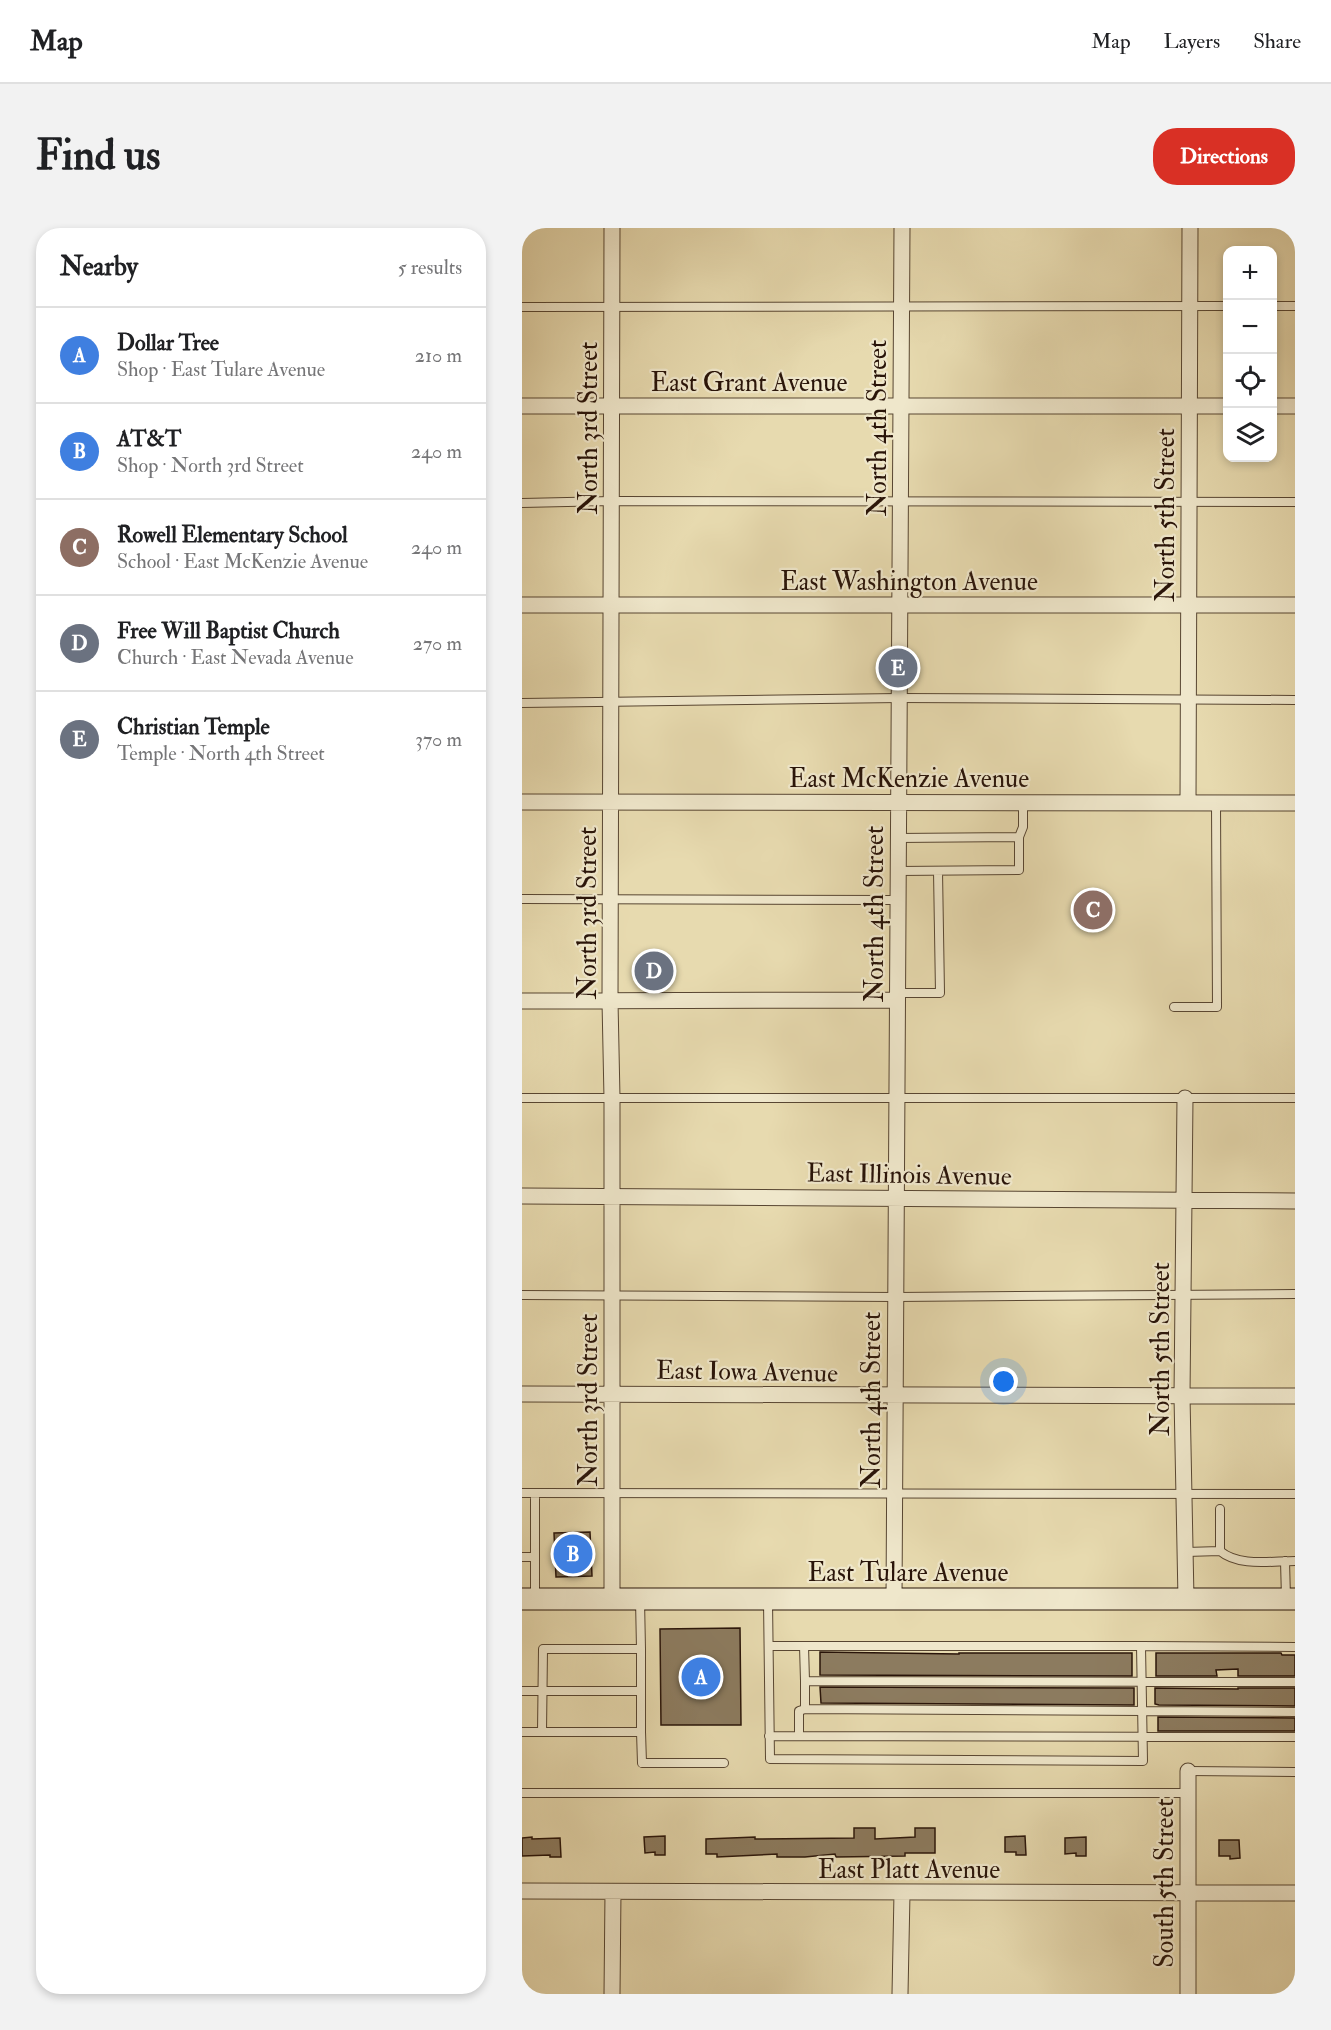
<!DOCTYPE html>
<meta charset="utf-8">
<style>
:root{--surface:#fff;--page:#f2f2f2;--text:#202124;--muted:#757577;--line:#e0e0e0;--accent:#d93025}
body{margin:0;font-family:"IM FELL Double Pica",serif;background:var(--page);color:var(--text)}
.controls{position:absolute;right:18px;top:18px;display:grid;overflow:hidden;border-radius:12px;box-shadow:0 3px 9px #0003}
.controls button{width:54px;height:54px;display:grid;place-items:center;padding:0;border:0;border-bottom:2px solid var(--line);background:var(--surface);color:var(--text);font:30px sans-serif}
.you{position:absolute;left:482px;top:1154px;width:21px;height:21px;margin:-15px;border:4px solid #fff;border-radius:50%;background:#1a73e8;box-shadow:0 0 0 9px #1a73e833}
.badge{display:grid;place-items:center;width:39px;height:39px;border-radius:50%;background:var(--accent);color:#fff;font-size:20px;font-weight:700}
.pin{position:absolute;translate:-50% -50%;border:3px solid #fff;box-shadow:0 2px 6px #0006}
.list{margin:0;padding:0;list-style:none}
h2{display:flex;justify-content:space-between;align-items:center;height:78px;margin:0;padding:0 24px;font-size:26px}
h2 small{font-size:20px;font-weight:400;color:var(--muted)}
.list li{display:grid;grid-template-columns:39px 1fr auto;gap:18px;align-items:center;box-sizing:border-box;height:96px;padding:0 24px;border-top:2px solid var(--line)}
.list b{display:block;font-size:22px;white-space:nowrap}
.list p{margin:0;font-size:20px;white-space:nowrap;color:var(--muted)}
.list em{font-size:20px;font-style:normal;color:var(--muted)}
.icon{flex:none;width:33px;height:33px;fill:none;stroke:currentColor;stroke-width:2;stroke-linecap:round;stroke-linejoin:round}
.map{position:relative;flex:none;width:773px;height:1766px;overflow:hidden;border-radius:24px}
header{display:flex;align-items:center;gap:36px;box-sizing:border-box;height:84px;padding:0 30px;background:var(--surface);border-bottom:2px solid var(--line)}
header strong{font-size:28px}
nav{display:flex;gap:33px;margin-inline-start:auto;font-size:21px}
.intro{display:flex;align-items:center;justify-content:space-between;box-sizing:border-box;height:144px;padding:0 36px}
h1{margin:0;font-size:42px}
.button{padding:15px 27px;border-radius:24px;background:var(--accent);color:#fff;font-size:21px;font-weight:700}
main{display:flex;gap:36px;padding:0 36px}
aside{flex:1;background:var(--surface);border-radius:24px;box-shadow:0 3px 9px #0003}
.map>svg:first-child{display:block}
.building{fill:#8c7b5f;stroke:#291409;stroke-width:1.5}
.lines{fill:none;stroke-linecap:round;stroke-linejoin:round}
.service-casing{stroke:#584632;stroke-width:10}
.minor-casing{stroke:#584632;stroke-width:17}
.secondary-casing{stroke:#291409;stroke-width:23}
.service{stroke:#efe7cb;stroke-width:8}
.minor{stroke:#efe7cb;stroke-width:15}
.secondary{stroke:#efe7cb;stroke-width:21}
.labels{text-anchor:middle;stroke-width:4.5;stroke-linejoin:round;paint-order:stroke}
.street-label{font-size:26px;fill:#291409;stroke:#efe7cb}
</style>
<header>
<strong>Map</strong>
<nav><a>Map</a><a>Layers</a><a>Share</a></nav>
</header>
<div class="intro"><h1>Find us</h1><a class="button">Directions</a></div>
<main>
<aside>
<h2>Nearby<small>5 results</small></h2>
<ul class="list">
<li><span class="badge" style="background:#3f7fe0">A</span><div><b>Dollar Tree</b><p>Shop · East Tulare Avenue</p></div><em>210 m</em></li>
<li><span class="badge" style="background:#3f7fe0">B</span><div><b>AT&amp;T</b><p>Shop · North 3rd Street</p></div><em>240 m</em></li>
<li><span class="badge" style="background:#8d6e63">C</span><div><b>Rowell Elementary School</b><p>School · East McKenzie Avenue</p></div><em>240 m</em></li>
<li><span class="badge" style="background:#6b7280">D</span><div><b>Free Will Baptist Church</b><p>Church · East Nevada Avenue</p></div><em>270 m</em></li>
<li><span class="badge" style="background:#6b7280">E</span><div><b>Christian Temple</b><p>Temple · North 4th Street</p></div><em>370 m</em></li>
</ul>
</aside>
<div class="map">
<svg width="773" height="1766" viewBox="0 0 773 1766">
<rect width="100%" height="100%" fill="#e7daaf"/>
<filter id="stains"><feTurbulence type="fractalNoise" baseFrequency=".00333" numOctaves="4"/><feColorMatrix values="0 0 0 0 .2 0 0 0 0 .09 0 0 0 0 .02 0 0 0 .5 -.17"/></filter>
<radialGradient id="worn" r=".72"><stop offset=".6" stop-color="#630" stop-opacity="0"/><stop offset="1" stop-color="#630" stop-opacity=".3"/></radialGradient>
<path class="building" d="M68 1304 70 1348 34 1349 32 1305Z
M218 1400 219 1497H139L138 1401Z
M298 1424 437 1426V1425H610V1448L298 1447Z
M634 1425H759L760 1427H773V1448H716V1441L694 1442 695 1448H634Z
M298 1459 609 1460H612V1477L299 1475Z
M633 1460 716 1461V1460H773V1478L637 1477 633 1476Z
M636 1489 773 1490V1503H636Z
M332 1600H353V1611L393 1609V1600H413V1625H383V1628L314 1629 313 1626 283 1629H255V1626L195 1629V1626H184V1611L233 1609V1611L332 1610Z
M143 1608V1627H133V1624L123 1625 122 1609Z
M503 1608 504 1627H494V1624H483V1609Z
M10 1609V1611L38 1610 39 1629H28V1627L0 1628V1610Z
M564 1609V1628H554V1625L543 1626V1610Z
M697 1612H717L718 1630 708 1631V1628H697Z"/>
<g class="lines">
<defs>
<path id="service" d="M750 78H773
M0 79 706 78
M0 275 90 273 773 274
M0 475 377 470 773 472
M376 610 497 609
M376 643 497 642V609L501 599V575
M0 671 376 672
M375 765H418L416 643
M652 779H695L694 575
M0 870H773
M0 1067 374 1069 773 1066
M0 1265 773 1266
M13 1265V1370
M698 1323C717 1339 749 1333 773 1333
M664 1324 698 1323V1281
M0 1329H13
M763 1333 764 1370
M118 1372 119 1421
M246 1373 248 1531 621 1533 619 1418 773 1419
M247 1418H619
M282 1418 283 1453
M21 1421H119V1504H20Z
M0 1463H119
M283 1481V1453L773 1454
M0 1504H20
M119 1504 120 1535H202
M247 1508 773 1509
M277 1508V1483L283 1481 773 1484
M666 1543 773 1544
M0 1565H666"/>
<path id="minor" d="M90 0 88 773 90 870V1371
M0 178H706
M750 178H773
M0 377H773
M0 574 773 575
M666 575 668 0
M0 773 375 772
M663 870 660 1168 664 1371
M0 968 773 973
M0 1166 773 1168
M372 1371 380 0
M666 1543V1766
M0 1663 773 1665
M90 1766 91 1664
M378 1766 380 1665"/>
<path id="secondary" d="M0 1371H773"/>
</defs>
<use href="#service" class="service-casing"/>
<use href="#minor" class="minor-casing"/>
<use href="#secondary" class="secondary-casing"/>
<use href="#service" class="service"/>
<use href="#minor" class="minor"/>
<use href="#secondary" class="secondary"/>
</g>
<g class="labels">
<g class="street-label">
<text x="227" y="163">East Grant Avenue</text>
<text transform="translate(66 200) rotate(-90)" y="9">North 3rd Street</text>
<text transform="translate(355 200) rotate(-90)" y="9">North 4th Street</text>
<text transform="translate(643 287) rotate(-90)" y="9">North 5th Street</text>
<text x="387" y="362">East Washington Avenue</text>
<text x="387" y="559">East McKenzie Avenue</text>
<text transform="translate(65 685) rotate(-90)" y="9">North 3rd Street</text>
<text transform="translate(352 686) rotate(-90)" y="9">North 4th Street</text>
<text transform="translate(387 946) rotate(1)" y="9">East Illinois Avenue</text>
<text transform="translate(638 1121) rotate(-90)" y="9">North 5th Street</text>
<text transform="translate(225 1143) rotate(1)" y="9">East Iowa Avenue</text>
<text transform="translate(66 1172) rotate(-90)" y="9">North 3rd Street</text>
<text transform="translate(349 1172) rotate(-90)" y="9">North 4th Street</text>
<text x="386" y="1353">East Tulare Avenue</text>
<text x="387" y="1650">East Platt Avenue</text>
<text transform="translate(642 1655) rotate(-90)" y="9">South 5th Street</text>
</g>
</g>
<rect width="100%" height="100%" filter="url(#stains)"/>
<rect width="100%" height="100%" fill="url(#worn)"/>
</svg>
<div class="controls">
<button>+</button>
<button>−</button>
<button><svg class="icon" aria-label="locate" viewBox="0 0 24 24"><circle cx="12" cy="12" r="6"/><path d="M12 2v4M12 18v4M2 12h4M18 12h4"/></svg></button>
<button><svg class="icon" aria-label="layers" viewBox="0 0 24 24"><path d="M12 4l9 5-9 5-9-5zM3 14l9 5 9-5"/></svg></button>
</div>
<div class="you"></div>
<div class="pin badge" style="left:179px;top:1449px;background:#3f7fe0">A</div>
<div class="pin badge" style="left:51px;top:1326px;background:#3f7fe0">B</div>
<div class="pin badge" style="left:571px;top:682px;background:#8d6e63">C</div>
<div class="pin badge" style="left:132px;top:743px;background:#6b7280">D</div>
<div class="pin badge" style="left:376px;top:440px;background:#6b7280">E</div>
</div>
</main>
